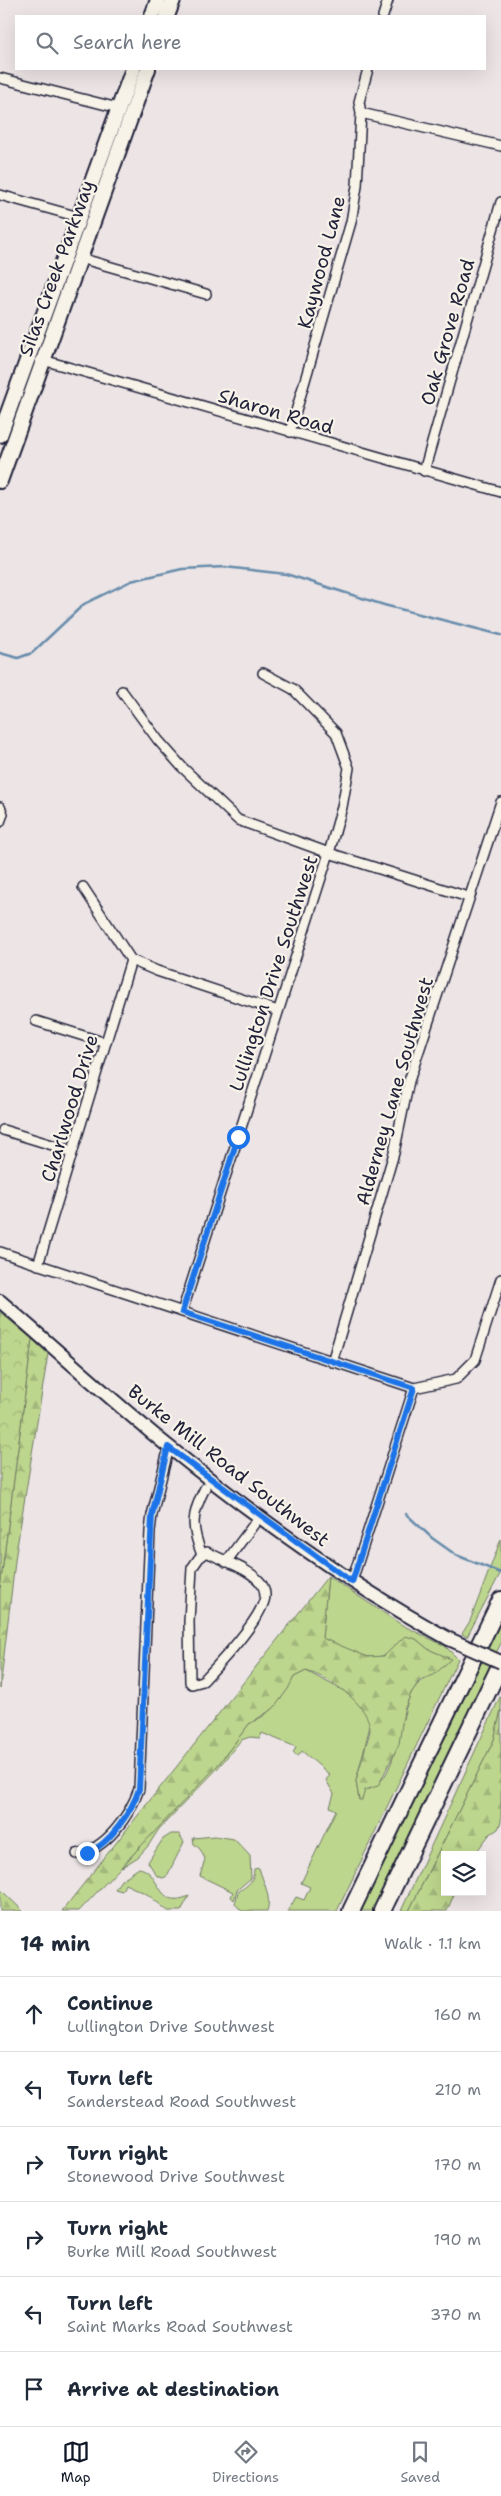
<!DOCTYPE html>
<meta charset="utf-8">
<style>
:root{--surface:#fff;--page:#f6f6f7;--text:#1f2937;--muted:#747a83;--line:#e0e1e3;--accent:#111827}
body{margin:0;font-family:"Shantell Sans",sans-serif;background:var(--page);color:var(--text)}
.controls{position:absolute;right:15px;bottom:15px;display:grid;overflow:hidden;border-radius:0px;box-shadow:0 5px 20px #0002}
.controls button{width:45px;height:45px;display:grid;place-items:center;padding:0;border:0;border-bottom:1px solid var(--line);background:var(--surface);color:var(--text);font:25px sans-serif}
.stop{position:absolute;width:15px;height:15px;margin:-11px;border:4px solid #1a73e8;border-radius:50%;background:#fff}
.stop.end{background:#1a73e8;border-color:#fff;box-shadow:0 1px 5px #0008}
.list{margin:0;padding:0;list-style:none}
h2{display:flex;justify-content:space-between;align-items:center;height:65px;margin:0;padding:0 20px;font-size:21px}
h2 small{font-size:16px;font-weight:400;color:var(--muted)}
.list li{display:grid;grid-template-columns:32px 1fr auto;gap:15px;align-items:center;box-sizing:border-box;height:75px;padding:0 20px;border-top:1px solid var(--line)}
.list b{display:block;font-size:19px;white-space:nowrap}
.list p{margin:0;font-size:16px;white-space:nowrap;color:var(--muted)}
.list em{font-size:16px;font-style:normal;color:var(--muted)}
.icon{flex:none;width:28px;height:28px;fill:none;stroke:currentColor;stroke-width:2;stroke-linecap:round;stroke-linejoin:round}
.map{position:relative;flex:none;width:501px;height:1911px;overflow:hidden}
.search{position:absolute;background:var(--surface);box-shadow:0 5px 20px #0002;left:15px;right:15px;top:15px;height:55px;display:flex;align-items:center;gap:12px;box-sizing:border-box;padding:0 18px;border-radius:0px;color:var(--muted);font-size:19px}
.sheet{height:515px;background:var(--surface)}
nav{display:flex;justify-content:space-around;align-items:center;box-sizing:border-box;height:70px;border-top:1px solid var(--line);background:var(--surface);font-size:14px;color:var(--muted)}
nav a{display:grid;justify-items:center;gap:2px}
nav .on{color:var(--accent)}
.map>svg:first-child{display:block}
.grass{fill:#bdd68d;stroke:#707c64}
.forest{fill:url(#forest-firs);stroke:#707c64}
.park{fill:url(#park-crowns);stroke:#707c64}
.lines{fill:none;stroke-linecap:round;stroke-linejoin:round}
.stream{stroke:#678cab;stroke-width:2.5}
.street-casing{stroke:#22223b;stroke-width:12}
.secondary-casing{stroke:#22223b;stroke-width:16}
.primary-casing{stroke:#22223b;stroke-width:18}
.highway-casing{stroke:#22223b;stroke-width:20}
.street{stroke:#f7f3e8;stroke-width:9}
.secondary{stroke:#f7f3e8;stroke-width:12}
.primary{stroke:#f7f3e8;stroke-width:14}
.highway{stroke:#f7f3e8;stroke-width:16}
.secondary-bridge-casing{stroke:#22223b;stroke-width:16;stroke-linecap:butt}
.secondary-bridge{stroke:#f7f3e8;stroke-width:12}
.route{stroke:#1a73e8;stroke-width:6}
.labels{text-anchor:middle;stroke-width:4.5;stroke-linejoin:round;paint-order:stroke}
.street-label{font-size:19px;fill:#22223b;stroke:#f7f3e8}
</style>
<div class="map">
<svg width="501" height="1911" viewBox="0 0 501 1911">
<defs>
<pattern id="forest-firs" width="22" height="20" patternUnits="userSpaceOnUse" patternTransform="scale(1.25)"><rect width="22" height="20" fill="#bdd68d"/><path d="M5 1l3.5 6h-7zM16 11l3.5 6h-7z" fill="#a2b77b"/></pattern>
<pattern id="park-crowns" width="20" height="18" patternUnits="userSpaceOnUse" patternTransform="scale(1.25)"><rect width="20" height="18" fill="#bdd68d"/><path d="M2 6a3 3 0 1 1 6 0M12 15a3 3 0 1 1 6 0" fill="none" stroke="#a2b77b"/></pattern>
</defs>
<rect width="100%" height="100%" fill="#ece4e5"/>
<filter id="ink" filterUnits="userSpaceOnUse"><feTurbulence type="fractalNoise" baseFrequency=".02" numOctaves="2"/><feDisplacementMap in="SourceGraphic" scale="10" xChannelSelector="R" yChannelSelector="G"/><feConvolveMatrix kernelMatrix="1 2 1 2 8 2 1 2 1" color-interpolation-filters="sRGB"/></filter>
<g filter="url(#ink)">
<path class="grass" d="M501 1539V1572L467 1637 462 1634 470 1621Z
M328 1576 402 1625 445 1646 458 1659 337 1911H288L296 1897 304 1900 310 1887 301 1883 336 1810 330 1807 334 1794 326 1780 330 1775 302 1751 298 1756 293 1753 296 1747 262 1733 260 1738 250 1737 241 1740 217 1769 159 1829 148 1846 138 1857 122 1867 164 1819 217 1766 249 1724 265 1715 280 1700 294 1677 306 1671 344 1691 363 1707 371 1722 356 1781 359 1800 364 1790C399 1788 398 1713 413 1690 423 1675 438 1675 450 1659L428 1649 416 1639C406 1644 395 1651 385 1655 366 1662 338 1648 322 1638Z
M501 1622V1643L372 1911H361Z
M501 1695V1710L494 1740 409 1911H401Z
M171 1834H179L184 1842 167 1876 163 1878 157 1876 148 1862 163 1839Z
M215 1836 234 1839 250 1856 251 1878 237 1890 234 1900 231 1897 233 1892 200 1876 205 1859 200 1849 194 1844 193 1838Z
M139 1868C161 1871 156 1911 189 1896L181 1911H168L147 1894 125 1884 122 1891 115 1889 121 1880Z
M259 1868C263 1882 272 1897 267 1911H242L235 1904 238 1892C248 1885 254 1882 254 1869Z"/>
<path class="forest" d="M32 1339 48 1354 16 1553 0 1689V1588Z
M328 1576 322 1638 368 1657 384 1656 405 1636 416 1639 428 1649 451 1659 434 1675 420 1680 411 1693 404 1710 399 1744 378 1786 365 1790 362 1800H359L356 1781 370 1731C371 1705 329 1677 306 1671L294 1677 288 1689 274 1708 249 1724 217 1766 79 1911H62Z
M501 1710V1822L498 1829 489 1835 474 1855H445V1892H455L447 1911H409L494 1740Z
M0 1889 23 1911H0Z"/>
<path class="park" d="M0 1312 32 1339 0 1588Z"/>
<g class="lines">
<path class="stream" d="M0 653 18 658 32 653 84 604 131 581 182 569 225 567 286 574 384 605 501 635
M406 1514 432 1538 456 1555 501 1573"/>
<defs>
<path id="street" d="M383 16 388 0
M0 78 118 108
M361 113 501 146
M0 195 79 217
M80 258 206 294
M43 360 501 492
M290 432 351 222 357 186 361 113 359 102 368 69
M424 471 501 202
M122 691 158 740 182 767 238 820 329 853 468 897
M0 807 3 814 0 822
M83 887 131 960 157 971 278 1011
M36 1021 106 1043
M3 1130 72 1151
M0 1252 414 1388
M38 1265 131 960
M182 1312 329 853 342 807 349 768 336 733 293 689 263 673
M332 1362 394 1153 409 1081 501 802
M207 1552C223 1561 249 1568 261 1583 265 1589 266 1595 264 1601 257 1624 220 1663 203 1681L192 1684 190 1682 189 1621 192 1568 199 1558Z
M202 1555C191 1527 191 1515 205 1488
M226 1562 260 1516
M352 1581 414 1388 456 1379 475 1360 501 1279
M77 1854C106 1850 130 1815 139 1789L150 1531 152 1515 169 1447"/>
<path id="secondary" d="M0 1301C56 1349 111 1400 169 1447 257 1518 350 1585 449 1639"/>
<path id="primary" d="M152 16 158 0
M167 16 173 0
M0 435 133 69
M0 481 148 69"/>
<path id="highway" d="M351 1911 501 1600
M382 1911 501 1664"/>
</defs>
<use href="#street" class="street-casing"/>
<use href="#secondary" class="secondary-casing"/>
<use href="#primary" class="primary-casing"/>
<use href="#highway" class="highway-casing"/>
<use href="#street" class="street"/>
<use href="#secondary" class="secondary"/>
<use href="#primary" class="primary"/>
<use href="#highway" class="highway"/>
<defs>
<path id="secondary-bridge" d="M449 1639 501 1662"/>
</defs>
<use href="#secondary-bridge" class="secondary-bridge-casing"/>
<use href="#secondary-bridge" class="secondary-bridge"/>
</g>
</g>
<g class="lines" filter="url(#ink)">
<path class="route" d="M87 1853C109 1845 132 1811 139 1789L152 1515 168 1447 352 1582 414 1388 182 1312 238 1137"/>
</g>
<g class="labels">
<g class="street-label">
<text transform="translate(321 262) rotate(-75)" y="7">Kaywood Lane</text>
<text transform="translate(56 268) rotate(-70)" y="7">Silas Creek Parkway</text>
<text transform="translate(447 332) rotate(-74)" y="7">Oak Grove Road</text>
<text transform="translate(276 411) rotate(16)" y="7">Sharon Road</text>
<text transform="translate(273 973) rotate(-72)" y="7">Lullington Drive Southwest</text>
<text transform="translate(394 1091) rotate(-74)" y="7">Alderney Lane Southwest</text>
<text transform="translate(69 1108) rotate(-73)" y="7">Charlwood Drive</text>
<text transform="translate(229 1465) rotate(38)" y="7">Burke Mill Road Southwest</text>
</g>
</g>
</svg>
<div class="controls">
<button><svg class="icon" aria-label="layers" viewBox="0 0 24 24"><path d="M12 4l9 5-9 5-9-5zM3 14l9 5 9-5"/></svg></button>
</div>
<div class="stop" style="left:238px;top:1137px"></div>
<div class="stop end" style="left:87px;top:1853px"></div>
<div class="search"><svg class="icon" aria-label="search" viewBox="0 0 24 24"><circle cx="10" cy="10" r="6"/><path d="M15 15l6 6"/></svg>Search here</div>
</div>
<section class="sheet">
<h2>14 min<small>Walk · 1.1 km</small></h2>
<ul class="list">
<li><svg class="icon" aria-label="ahead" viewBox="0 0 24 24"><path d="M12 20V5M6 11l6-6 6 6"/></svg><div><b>Continue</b><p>Lullington Drive Southwest</p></div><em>160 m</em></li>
<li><svg class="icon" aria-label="left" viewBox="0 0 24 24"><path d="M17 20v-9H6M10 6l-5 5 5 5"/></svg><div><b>Turn left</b><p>Sanderstead Road Southwest</p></div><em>210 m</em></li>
<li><svg class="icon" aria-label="right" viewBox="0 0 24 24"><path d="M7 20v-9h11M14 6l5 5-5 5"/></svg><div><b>Turn right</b><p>Stonewood Drive Southwest</p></div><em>170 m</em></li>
<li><svg class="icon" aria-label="right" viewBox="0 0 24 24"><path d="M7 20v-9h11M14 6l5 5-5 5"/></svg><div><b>Turn right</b><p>Burke Mill Road Southwest</p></div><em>190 m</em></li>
<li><svg class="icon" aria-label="left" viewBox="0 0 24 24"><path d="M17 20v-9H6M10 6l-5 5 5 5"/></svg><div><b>Turn left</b><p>Saint Marks Road Southwest</p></div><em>370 m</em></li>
<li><svg class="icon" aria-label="arrive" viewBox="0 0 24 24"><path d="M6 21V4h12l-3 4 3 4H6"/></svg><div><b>Arrive at destination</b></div></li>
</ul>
</section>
<nav>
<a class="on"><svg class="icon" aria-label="map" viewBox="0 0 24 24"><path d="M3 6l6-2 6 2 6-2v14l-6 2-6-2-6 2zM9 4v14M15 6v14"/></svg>Map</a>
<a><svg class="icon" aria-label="directions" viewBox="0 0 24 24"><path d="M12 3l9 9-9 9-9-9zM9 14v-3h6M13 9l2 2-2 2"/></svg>Directions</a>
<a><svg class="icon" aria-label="saved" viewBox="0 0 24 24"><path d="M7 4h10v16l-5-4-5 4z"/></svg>Saved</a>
</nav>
